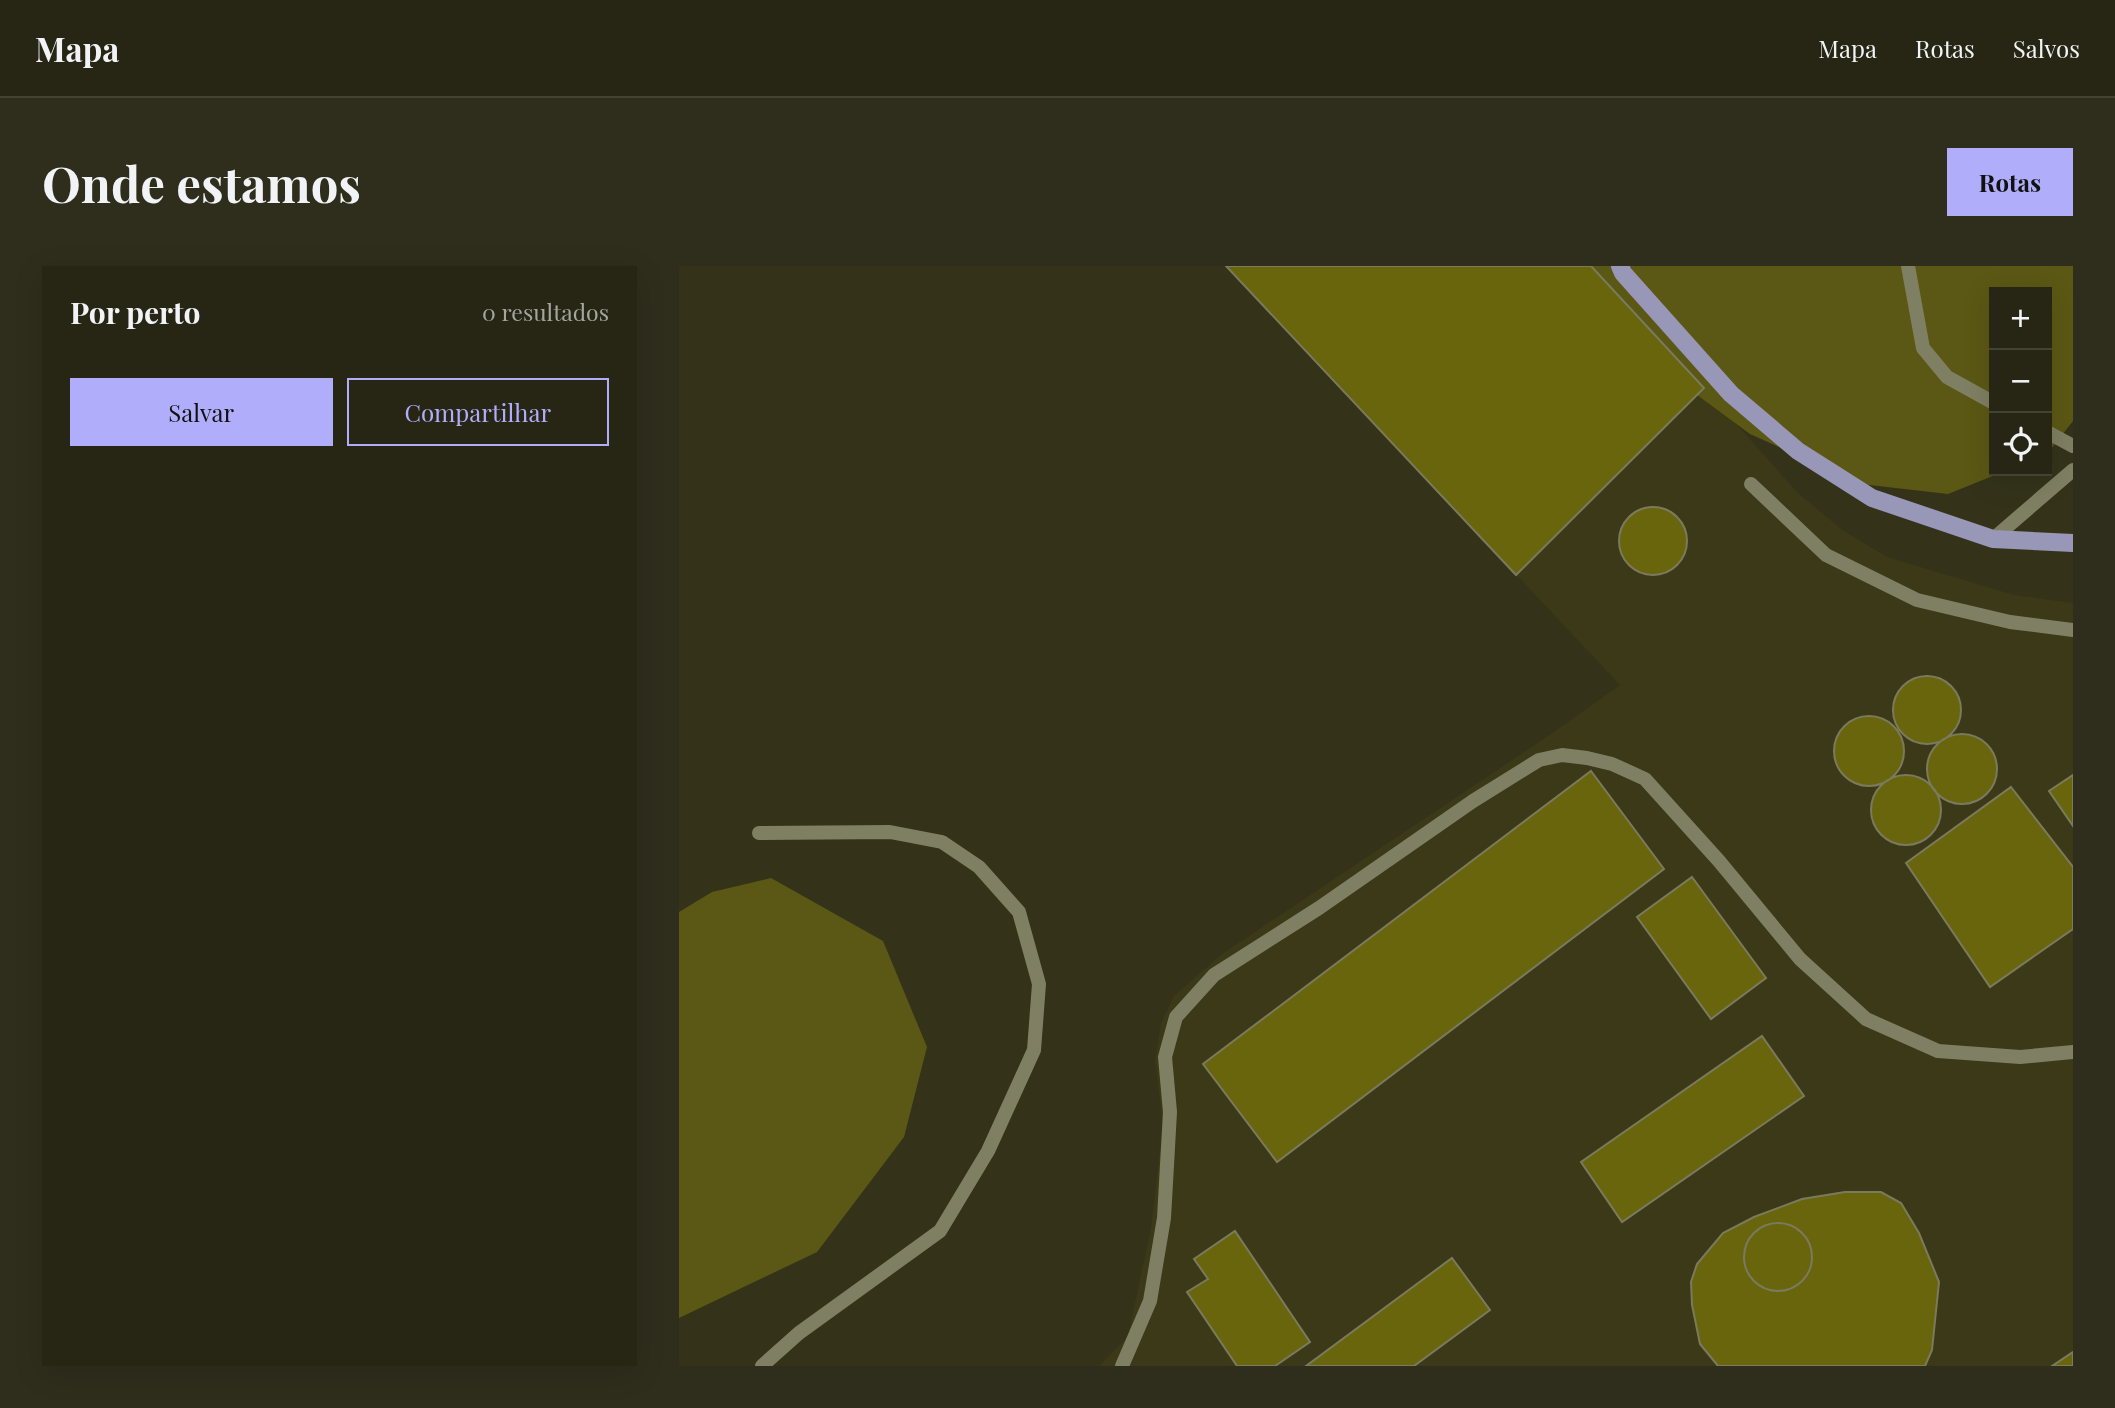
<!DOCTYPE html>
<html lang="pt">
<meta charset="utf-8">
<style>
:root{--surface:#272614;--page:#2f2e1d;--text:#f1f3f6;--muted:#a4a5a0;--line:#434334;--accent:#b0aefa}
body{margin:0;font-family:"Playfair Display",serif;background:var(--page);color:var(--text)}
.controls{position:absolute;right:21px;top:21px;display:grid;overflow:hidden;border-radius:0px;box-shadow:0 7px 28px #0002}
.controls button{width:63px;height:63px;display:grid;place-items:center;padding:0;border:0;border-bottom:2px solid var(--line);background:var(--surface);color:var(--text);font:35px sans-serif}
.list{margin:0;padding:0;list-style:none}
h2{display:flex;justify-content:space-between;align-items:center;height:91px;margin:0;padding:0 28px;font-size:30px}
h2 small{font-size:23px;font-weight:400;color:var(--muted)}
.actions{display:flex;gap:14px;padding:21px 28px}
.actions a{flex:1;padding:16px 0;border:2px solid var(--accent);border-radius:0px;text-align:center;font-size:24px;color:var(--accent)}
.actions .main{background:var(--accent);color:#111}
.icon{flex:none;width:38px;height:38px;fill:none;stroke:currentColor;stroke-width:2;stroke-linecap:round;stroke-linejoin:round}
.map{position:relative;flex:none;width:1394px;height:1100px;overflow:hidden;border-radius:0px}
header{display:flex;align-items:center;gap:42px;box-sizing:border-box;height:98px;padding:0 35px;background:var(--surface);border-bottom:2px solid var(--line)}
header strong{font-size:33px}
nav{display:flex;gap:38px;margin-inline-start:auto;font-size:24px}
.intro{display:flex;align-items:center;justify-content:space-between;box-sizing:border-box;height:168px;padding:0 42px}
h1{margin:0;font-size:49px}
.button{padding:18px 32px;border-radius:0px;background:var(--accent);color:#111;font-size:24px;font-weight:700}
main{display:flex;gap:42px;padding:0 42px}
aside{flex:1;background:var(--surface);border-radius:0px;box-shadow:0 7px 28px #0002}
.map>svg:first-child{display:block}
.built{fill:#3b3918}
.green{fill:#5b5815}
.building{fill:#69650c;stroke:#7a7a5e;stroke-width:2}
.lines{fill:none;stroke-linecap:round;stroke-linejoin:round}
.lane{stroke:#7f7f63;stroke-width:14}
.street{stroke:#7f7f63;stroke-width:14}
.primary{stroke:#9897b8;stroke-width:18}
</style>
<header>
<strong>Mapa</strong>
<nav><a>Mapa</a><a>Rotas</a><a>Salvos</a></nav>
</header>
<div class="intro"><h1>Onde estamos</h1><a class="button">Rotas</a></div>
<main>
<aside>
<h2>Por perto<small>0 resultados</small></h2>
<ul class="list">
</ul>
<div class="actions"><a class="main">Salvar</a><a>Compartilhar</a></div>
</aside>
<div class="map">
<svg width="1394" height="1100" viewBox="0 0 1394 1100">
<rect width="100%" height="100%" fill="#34331a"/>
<path class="built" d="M547 0 1025 122 1119 227 1162 263 1208 291 1335 329 1394 337V1100H420L449 1070 472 962 484 860 476 794 482 757 495 730 543 688 872 468 941 419Z"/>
<path class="green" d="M885 0H1394V155L1368 188V26H1315V205H1326L1269 228 1182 218 1071 168 911 50Z
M92 612 204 675 248 781 225 871 138 986 0 1052V646L33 626Z"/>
<path class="building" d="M547 0H912L1025 122 837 309Z
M940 275a34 34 0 1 1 68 0a34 34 0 1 1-68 0Z
M1214 444a34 34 0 1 1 68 0a34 34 0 1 1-68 0Z
M1155 485a35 35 0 1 1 70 0a35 35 0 1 1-70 0Z
M1248 503a35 35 0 1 1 70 0a35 35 0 1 1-70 0Z
M912 505 985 603 598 896 524 798Z
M1394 509V560L1370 525Z
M1192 544a35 35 0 1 1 70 0a35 35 0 1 1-70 0Z
M1332 521 1394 601V663L1311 721 1227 597Z
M1013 611 1087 712 1032 753 958 651Z
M1083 770 1125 830 943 956 902 896Z
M1166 926H1202L1222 937 1240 967 1260 1016 1253 1084 1246 1100H1039L1021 1078 1013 1039 1012 1016 1018 998 1044 967 1075 951 1123 933Z
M1065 991a34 34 0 1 1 68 0a34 34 0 1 1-68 0Z
M556 965 631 1076 596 1100H558L508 1026 529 1013 515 993Z
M773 992 811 1044 735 1100H627Z
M1394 1086V1100H1373Z"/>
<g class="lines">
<path class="lane" d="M1072 218 1147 289 1238 334 1331 356 1394 364
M443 1100 471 1035 485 952 491 846 486 791 497 751 535 709 640 642 794 535 860 494 883 489 908 492 933 498 966 513 1040 595 1121 693 1187 753 1259 785 1341 791 1394 786"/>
<path class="street" d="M1229 0 1244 82 1268 111 1315 137
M1368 166 1394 180
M1314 273 1394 204
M80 567 211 566 263 576 300 601 340 646 360 718 355 784 309 885 261 965 120 1067 83 1100"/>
<path class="primary" d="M941 0 944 7 1052 128 1119 185 1193 232 1314 273 1394 277"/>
</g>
</svg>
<div class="controls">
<button>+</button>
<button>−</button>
<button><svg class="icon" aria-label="locate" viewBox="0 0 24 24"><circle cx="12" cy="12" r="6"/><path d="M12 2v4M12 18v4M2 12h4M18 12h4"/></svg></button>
</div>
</div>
</main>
